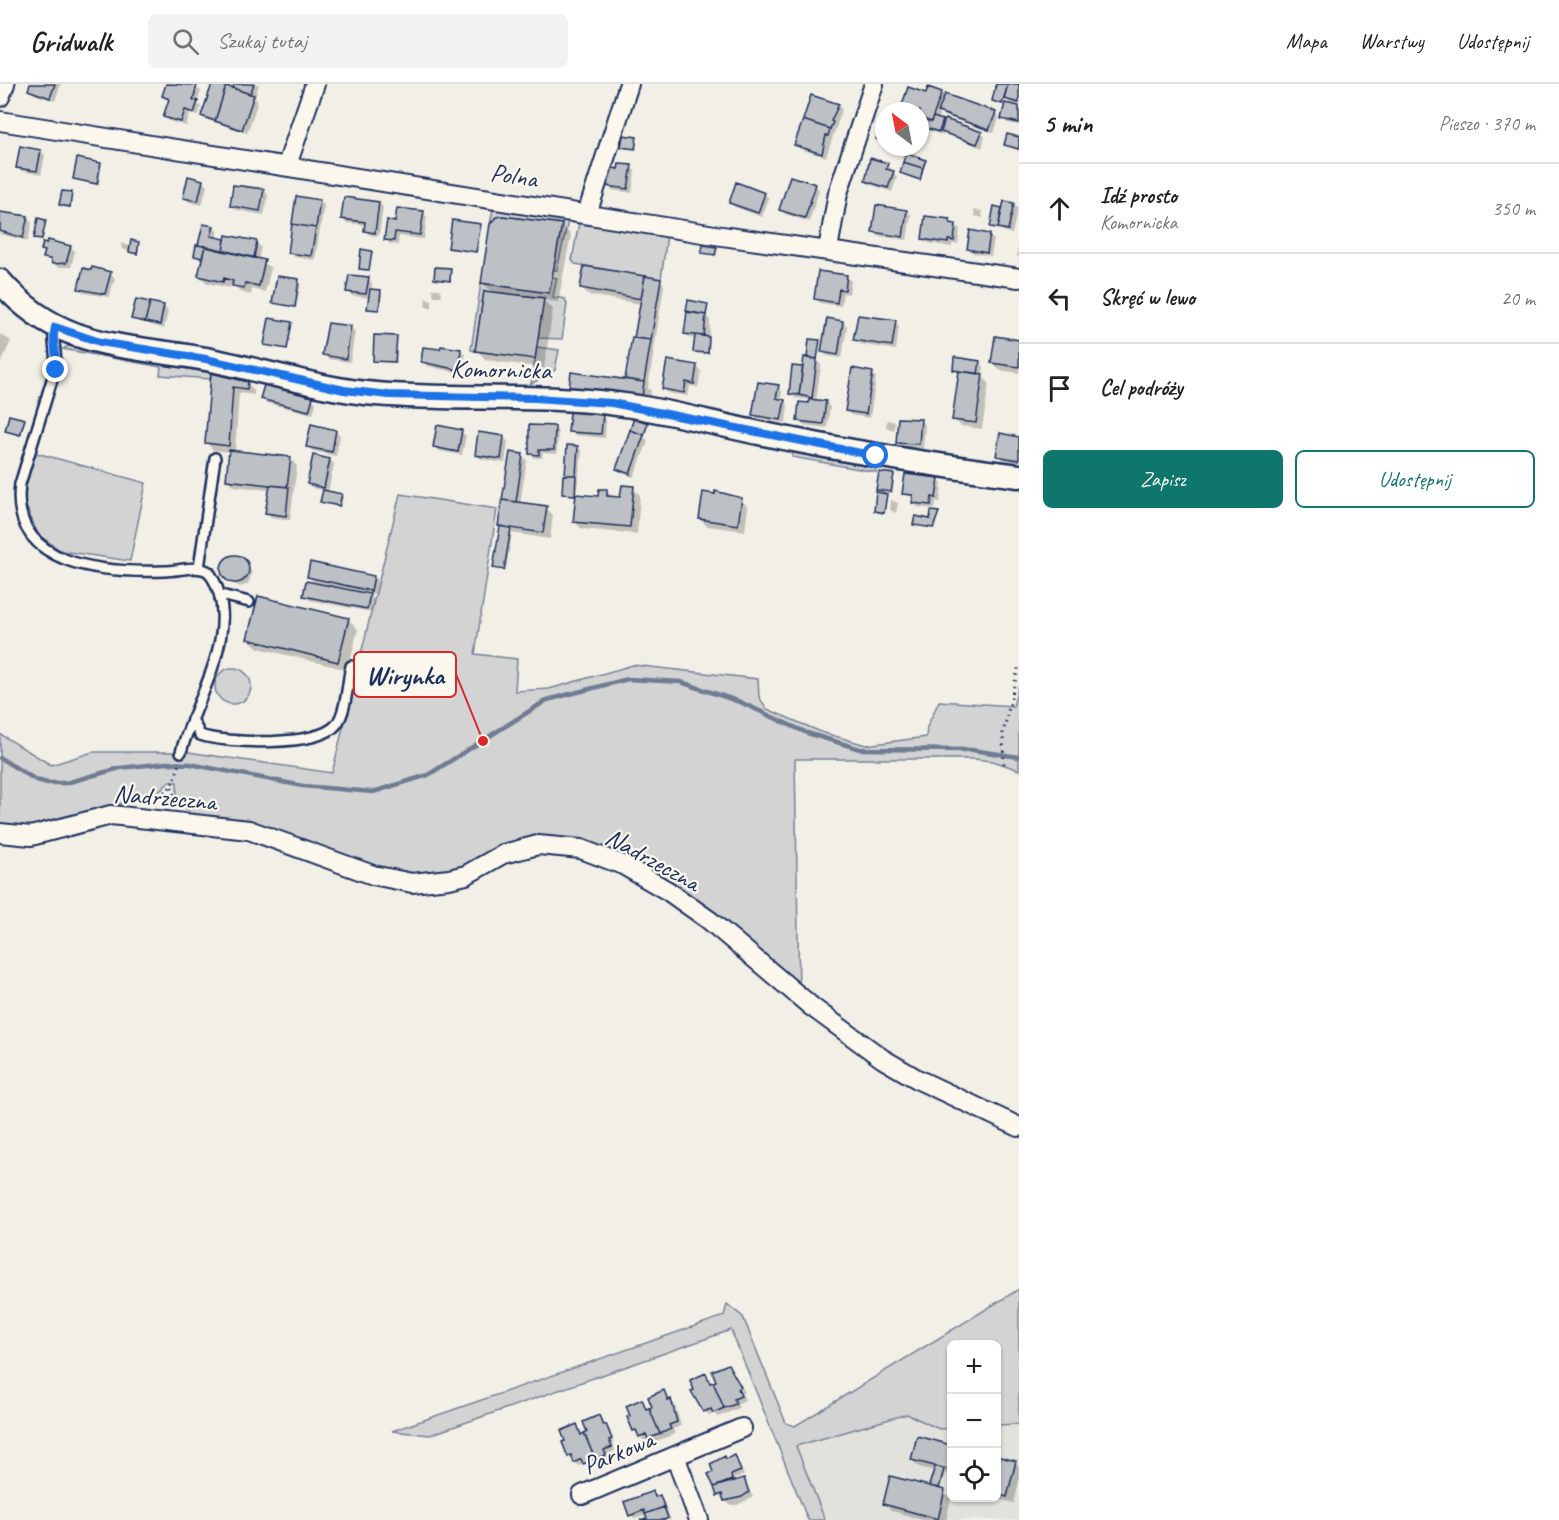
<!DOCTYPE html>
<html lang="pl">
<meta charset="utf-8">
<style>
:root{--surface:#fff;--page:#f2f2f2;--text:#222;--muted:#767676;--line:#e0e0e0;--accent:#0f766e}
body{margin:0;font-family:Caveat,sans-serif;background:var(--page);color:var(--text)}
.controls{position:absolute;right:18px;bottom:18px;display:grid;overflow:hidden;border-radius:9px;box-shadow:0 2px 4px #0004}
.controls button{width:54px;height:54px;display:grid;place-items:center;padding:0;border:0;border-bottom:2px solid var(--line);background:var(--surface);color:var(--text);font:30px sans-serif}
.compass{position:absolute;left:875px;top:18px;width:54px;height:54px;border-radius:50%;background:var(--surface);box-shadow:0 2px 4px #0004;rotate:328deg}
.stop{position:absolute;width:18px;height:18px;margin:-14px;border:4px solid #1a73e8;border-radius:50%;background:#fff}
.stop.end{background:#1a73e8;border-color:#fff;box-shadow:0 2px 6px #0008}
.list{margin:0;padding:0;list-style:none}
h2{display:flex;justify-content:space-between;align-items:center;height:78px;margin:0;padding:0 24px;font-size:26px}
h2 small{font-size:20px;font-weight:400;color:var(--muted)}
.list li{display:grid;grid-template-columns:39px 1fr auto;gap:18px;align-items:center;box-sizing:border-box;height:90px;padding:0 24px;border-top:2px solid var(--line)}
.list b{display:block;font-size:22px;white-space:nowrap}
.list p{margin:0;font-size:20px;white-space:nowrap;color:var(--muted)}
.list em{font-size:20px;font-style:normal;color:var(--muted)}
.actions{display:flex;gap:12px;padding:18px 24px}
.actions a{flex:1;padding:14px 0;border:2px solid var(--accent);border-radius:9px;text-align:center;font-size:21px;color:var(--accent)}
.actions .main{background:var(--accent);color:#fff}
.icon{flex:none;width:33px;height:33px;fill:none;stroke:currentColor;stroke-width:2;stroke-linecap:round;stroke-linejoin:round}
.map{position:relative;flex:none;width:1019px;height:1436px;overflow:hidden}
header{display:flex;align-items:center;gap:36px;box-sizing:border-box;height:84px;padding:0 30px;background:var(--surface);border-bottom:2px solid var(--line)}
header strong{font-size:28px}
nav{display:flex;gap:33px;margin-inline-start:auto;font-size:21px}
.search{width:420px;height:54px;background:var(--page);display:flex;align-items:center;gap:15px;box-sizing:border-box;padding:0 21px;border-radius:9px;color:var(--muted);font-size:22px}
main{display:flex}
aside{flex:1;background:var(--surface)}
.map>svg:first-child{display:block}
.built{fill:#e2e1dc}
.green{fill:#d2d3d2;stroke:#768198;stroke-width:1.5}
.shadow{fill:#0003;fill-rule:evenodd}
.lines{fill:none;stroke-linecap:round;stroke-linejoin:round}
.stream{stroke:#707b93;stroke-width:4.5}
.building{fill:#bdc0c4;stroke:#1b2f5e;stroke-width:1.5}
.service-casing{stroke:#1b2f5e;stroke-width:14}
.minor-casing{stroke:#1b2f5e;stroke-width:22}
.tertiary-casing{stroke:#1b2f5e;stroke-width:27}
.path{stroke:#1b2f5e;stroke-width:3;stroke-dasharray:1.5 4.5;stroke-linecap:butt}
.service{stroke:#fbf7ec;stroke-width:9}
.minor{stroke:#fbf7ec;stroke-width:18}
.tertiary{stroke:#fbf7ec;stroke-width:22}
.route{stroke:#1a73e8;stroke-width:8}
.labels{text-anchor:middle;stroke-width:4.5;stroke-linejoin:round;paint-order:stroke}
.street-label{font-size:26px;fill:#1b2f5e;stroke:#fbf7ec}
.leader{fill:none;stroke:#d62828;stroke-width:2}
.callout-dot{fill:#d62828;stroke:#fbf7ec;stroke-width:2}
.callout{fill:#fbf7ec;stroke:#d62828;stroke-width:2}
.callout-label{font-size:27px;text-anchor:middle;font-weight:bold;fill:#1b2f5e}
</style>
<header>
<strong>Gridwalk</strong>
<div class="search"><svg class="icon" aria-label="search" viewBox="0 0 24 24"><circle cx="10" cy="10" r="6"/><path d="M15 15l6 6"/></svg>Szukaj tutaj</div>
<nav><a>Mapa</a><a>Warstwy</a><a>Udostępnij</a></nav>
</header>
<main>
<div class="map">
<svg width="1019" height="1436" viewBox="0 0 1019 1436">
<rect width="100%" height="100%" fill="#f2efe6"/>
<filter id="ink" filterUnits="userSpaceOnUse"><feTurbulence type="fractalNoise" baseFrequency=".0167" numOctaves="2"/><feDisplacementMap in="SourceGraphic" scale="12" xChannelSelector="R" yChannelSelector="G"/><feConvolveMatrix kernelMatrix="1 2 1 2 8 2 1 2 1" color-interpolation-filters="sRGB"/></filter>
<g filter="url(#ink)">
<path class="built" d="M907 1330 939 1345 951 1344V1414H996L997 1341 1019 1340V1436H825L796 1362Z"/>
<path class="green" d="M493 125 568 137 557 186H553L562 140 503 132 496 133 490 140Z
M579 138 667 151 661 195 575 180 572 176Z
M552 193 557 194 553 213 565 215 567 220 562 255 538 254 544 214 484 207 475 267 471 266 481 199 549 209Z
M68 262 99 270 211 289 210 295 160 291 161 283 63 265Z
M537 263 559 266 555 286 531 300Z
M33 368 146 399 130 477 61 467 38 450 24 417V400Z
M793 368 876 384V388L792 373Z
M400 410 497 425 475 570 517 575 515 607 549 605 633 581 758 595 759 613 767 625 821 648 866 661 926 653 927 643 939 617 1013 622 1019 601V686L993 677 973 675H795L799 907 607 768 492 772 455 786 404 791 192 733 177 712V698H169L161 706 151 710 39 746 0 745V650L51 681 93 668H188L332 689Z
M215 602a18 18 0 1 1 36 0a18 18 0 1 1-36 0Z
M1019 1205V1340L997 1341 996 1260H951V1344L939 1345 907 1330 796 1362 825 1436H808L731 1246 430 1351 392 1347 724 1232 727 1220 743 1233 786 1339 795 1342Z"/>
<path class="shadow" d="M31 0H61L55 17 34 10 29 6Z
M168 0H189L201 7 197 19 201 23 198 32 190 30 186 42 169 37 165 32 170 17 164 12Z
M213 0 234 6 235 0H259L255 14 258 17 247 49 207 36 203 32Z
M998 0H1019V41L1007 39 1003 34 1006 22 993 17ZM1006 15 1013 22 1004 20Z
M941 9 945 13 995 29 999 34 994 49 944 32 940 28 938 36 945 40 981 49 985 53 982 64 944 49 943 51 920 44V27H901L927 11Z
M838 21 842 26 826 73 800 65 796 60Z
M637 55V66L623 62Z
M1019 55V67L1006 61Z
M892 63H904L903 67Z
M40 67 45 71 41 91 22 87 18 83Z
M925 77 921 97 901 89Z
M101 80 99 101 75 95Z
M887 80 897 93 892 108 872 101 867 97Z
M631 83 635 87 632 109 612 106 608 102 619 86Z
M202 97 207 102 202 121 189 118 184 113Z
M815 101 819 106 809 138 785 130 781 126Z
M264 106 268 111 264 131 236 126 232 121Z
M71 110V124L63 123 61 121Z
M764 110 769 114 762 133 735 123 730 118Z
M319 117 324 121 315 176 294 173 290 168Z
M379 119 383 123 379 152 370 151 365 147 366 141 347 139 342 135Z
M1013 120 1018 124 1012 150 993 144 991 142 1001 125 1003 127Z
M974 126 982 127 983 134 975 132Z
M906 127 911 131 907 156 878 152 874 148Z
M0 129 27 134 32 138 28 157 0 150Z
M423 129 427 133 424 155 399 152 398 161 390 160 386 155 396 139Z
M45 137 43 156 37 155 36 153Z
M950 137 960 145 958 160H952V163L928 159 923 155Z
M204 141 213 143 218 148 216 155 256 159 261 163 258 176 271 184 265 208 252 205 251 211 241 208 234 201H231L230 204 207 199 200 192 204 175 195 171Z
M561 141 571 151 558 218 543 216 553 225 544 284 486 276 477 266 494 210 483 199Z
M480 142 478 169 450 164Z
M989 151 994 156 991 172 973 169 969 165Z
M1019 156V174L1017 172Z
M121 159 131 163 138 159V171L122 165Z
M70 163 75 167 71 183H58L45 173 46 169 42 165Z
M716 164 717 172 703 169Z
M371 168 370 187 362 186 361 184Z
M450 185 451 198 436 195Z
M110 189 115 194 109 213 84 209 80 205Z
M847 192 851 197 849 210 843 209 841 222 820 219 816 215Z
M279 193 301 199 296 224 274 219Z
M368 195 372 199 371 207 382 210 380 227 369 224 370 214 352 212 348 207Z
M660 196 664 201 648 304 651 307 649 320 578 310 571 303 630 298 627 295 641 220 589 211 582 204Z
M432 205H440L442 212H434Z
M426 214 432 216V224L425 222Z
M707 221V234L710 236 709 270 697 269 696 255 690 254 685 250 692 230 688 226Z
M164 223 168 227 164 245 133 235Z
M843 238 847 242 842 274 827 272 823 268Z
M895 238 899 242 896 266 860 260 855 256Z
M291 240 288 266 266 261Z
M351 244 355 248 350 278 328 275 324 270Z
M0 250 11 257 1 279 0 278Z
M396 254 397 279 376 278 374 276Z
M819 257 818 278 821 281 816 317 825 318 830 323 827 344 803 341 798 336 811 316 795 314 790 309Z
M1019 258V289L1000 286 993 279Z
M461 267 465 271 463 290 427 282 423 277Z
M979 278 984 283 982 292 989 299 982 345 961 342 954 335 959 290 954 285Z
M697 282 701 287 698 303 690 302 688 312 668 309 664 305Z
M872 289 876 293 870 334 851 331 846 326Z
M212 291 247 299 254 306V311L239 309 235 368 290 375 297 382 290 436 271 433 267 429 270 406 234 402 227 395 231 368 213 366 206 358Z
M778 303 782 307 781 316 788 321 786 339 758 335 754 331Z
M262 314H312L316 319 313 330 266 319Z
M602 332 606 336 605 354 574 351 570 347Z
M887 336 895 338 894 346 886 343Z
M24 337 22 352 6 346Z
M920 337 925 341 923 364 902 363 898 358Z
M648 340 645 354 648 357 634 393 622 389 618 384Z
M554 344 558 348 557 370 543 369 542 374H535L531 369Z
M335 347 340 351 336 372 313 367 308 363Z
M461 347 466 352 462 371 439 367 434 362Z
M504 353 508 358 505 379 481 375 476 371Z
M1019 354V379L1002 376 998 371Z
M578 363 582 368 576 412 600 413 607 407 614 414H622L633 404 640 411 637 450 582 445 575 438 577 412 563 410Z
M522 371 527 376 520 420 546 424 553 431 550 455 512 449 506 486 497 485 495 483Z
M330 376 334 380 328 408 343 413 341 423 323 419 324 407 313 404 309 400Z
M894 391 893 409 878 405Z
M938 395 942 399 940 418 936 417 935 425 918 423 914 419V414L904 409Z
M886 411 885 430 877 428 875 427Z
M741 416 748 423 745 447 707 442 700 435Z
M891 416 898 419 896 429 890 426Z
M938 430 935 445 915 441 931 436Z
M236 473 243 476 252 489 248 500 241 503 230 498 223 486 228 475Z
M309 493H374L378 497 375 510 366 508 374 516 371 528 309 516 304 511 316 500Z
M348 535 358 545 348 586 258 564 249 555Z
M728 1282 745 1308 742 1309 745 1316 737 1320 739 1324 718 1333 715 1329 709 1331 704 1327 706 1291 712 1300 718 1298Z
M664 1308 675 1321 681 1342 673 1345 675 1350 654 1358 650 1355 644 1357 640 1352 642 1317 648 1326 654 1324Z
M599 1333 610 1346 615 1367 608 1370 609 1375 589 1384 585 1380 579 1382 569 1372 562 1348 576 1342 583 1351 589 1349Z
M918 1354 951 1363V1391L945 1389 940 1406 951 1414 946 1436H923L892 1427 885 1420 934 1405 931 1401 935 1387 919 1383 912 1376Z
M735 1373 744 1391 734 1395 735 1399 744 1396 753 1413 737 1421H730L718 1411 710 1390 727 1376Z
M996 1374 1015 1379 1019 1382V1398L1014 1419 993 1414H996Z
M653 1409 664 1418 671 1436H645L649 1435 647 1431 635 1435 631 1431Z"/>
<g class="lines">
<path class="stream" d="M0 674 36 696 48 699H66L120 684 166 679 190 680 303 702 373 708 428 691 547 616 628 595 681 598 740 618 807 649 860 665 972 666 1019 673"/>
</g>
<path class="building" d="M30 0H55L50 14 28 6Z
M166 0 197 1 193 16 198 17 194 29 185 26 181 38 163 33 169 15 162 12Z
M212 0 226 2 215 37 201 32Z
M234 0H254L250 10 233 4Z
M996 0H1008L1002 20 992 17Z
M1008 0H1019V19L1004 15Z
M226 2 254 11 242 46 215 37Z
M908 3 926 9 928 3 942 8 931 38 920 34V27H900Z
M945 10 996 28 989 46 938 28Z
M811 11 839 20 831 37 833 38 830 45 803 36Z
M1005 19 1019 22V39L1001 35Z
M933 33 943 36 939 48 920 42V34L931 38Z
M945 35 982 48 977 60 941 48Z
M803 36 830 45 828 52 826 51 822 70 794 61Z
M882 39 884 40V58L876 55Z
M1007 50 1019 53V65L1004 61Z
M623 51 637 53 635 65 621 63Z
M20 62 41 66 37 87 16 84Z
M906 69 926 76 923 84 903 78Z
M77 74 101 79 97 100 73 95Z
M870 74 888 79 886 85 894 87 888 104 865 97Z
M903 78 923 84 920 96 900 89Z
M619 80 632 81 628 105 606 102 609 83 618 85Z
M188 92 203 96 198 117 183 114Z
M790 92 816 100 805 134 779 126Z
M736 98 765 109 758 129 729 119Z
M233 101 264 105 260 127 230 122Z
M62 107 72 108 70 123 59 121Z
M296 112 320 116 316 144 292 140Z
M344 113 379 118 375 149 364 147 365 138 341 135Z
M1004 117 1014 119 1008 146 998 144Z
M876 121 907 126 903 153 872 148Z
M994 122 1002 124 998 144 990 143Z
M397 124 424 127 420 151 395 148 394 157 384 156 387 136 395 138Z
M0 128 28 132 23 154 0 147Z
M503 132 562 140 549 209 481 199 490 140 496 133Z
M925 132 950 135V139L956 140 954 157 948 156V159L922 155Z
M38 134 46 136 42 155 34 154Z
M452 136 481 140 476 168 448 164Z
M203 140 214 142 211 152 225 155 223 167 198 161Z
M292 140 316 144 311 172 288 169Z
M970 146 990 150 987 169 967 165Z
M226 151 257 157 254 174 223 167Z
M48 156 71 162 66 179 52 180 50 175 43 174 45 167 41 166 43 158 47 159Z
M131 156 139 158 137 170 129 168Z
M196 161 205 162 202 174 194 172Z
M703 161 717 163 715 171 701 169Z
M205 162 265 176 259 202 245 199 244 204 232 202 233 197 224 194 223 198 198 192Z
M361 165 372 167 369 186 359 185Z
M584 182 645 192 641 215 580 204Z
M92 183 111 188 105 210 78 205 83 184 91 186Z
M435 183 451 184 450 197 434 195Z
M818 187 847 191 845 206 839 205 837 219 814 215Z
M349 191 369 193 366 210 346 208Z
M277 192 299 195 295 223 272 219Z
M645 192 661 195 651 256 634 254Z
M370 205 381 206 379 226 367 225Z
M484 207 544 214 535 275 475 267Z
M136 215 150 218 145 238 131 235Z
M688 216 708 220 706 231 686 227Z
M150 218 164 221 160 241 145 238Z
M687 228 706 231 704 252 684 250Z
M858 231 896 236 892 262 853 256Z
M269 234 292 238 287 265 264 261Z
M827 234 843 237 838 271 821 268Z
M328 239 351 242 346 275 322 271Z
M374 251 397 252 395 278 373 277Z
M695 251 709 253 708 269 693 268Z
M995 252 1019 256V283L991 279Z
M632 253 651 256 644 298 625 295Z
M809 255 820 256 817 275 807 274Z
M441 262 461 265 459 286 421 278 423 263 440 265Z
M804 273 817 275 812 314 799 311Z
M954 273 980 277 978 290 953 286Z
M667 276 697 281 694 300 686 298 684 309 662 305Z
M792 282 803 283 799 311 789 310Z
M852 284 873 288 866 330 845 327Z
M959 287 983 290 976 339 952 336Z
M571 288 644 298 642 313 569 304Z
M211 289 248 298 247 305 233 303 229 362 205 359Z
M758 298 779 301 776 314 785 316 781 336 752 331Z
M264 301 313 313 309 327 260 315Z
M809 315 826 317 823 340 797 337 799 318 809 319Z
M570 328 603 330 601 350 568 348Z
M9 331 25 335 20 351 5 347Z
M634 334 648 339 644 351 630 346Z
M898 334 921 335 919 360 896 359Z
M311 340 336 346 332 368 306 363Z
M437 341 462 346 458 368 433 363Z
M529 341 555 342 554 366H539V371L529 370Z
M630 346 644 351 630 390 616 385Z
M478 348 504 352 501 375 475 371Z
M1000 349 1019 353V376L996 372Z
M567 361 578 362 576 391H565Z
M229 366 291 373 287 403 226 396Z
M510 368 523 370 516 418 502 416Z
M313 371 330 375 324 404 307 400Z
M879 388 894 390 891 408 876 406Z
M905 390 939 394 936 414 932 413 931 421 912 419 913 411 902 410Z
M563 391H576L575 411 562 410Z
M270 401 289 403 286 432 265 429Z
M622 401 634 402 630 443 573 438 576 410 598 412 599 405H607V412L620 413Z
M323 406 342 410 339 422 320 418Z
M715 407 742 414 738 441 699 435 703 408 715 410Z
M876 408 887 410 884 429 874 427Z
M502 416 547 422 543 449 498 442Z
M931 427 939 428 933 444 913 441 915 432 930 435Z
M500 442 511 444 504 486 493 484Z
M221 485a14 14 0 1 1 28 0a14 14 0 1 1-28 0Z
M310 478 374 492 371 507 307 493Z
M306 497 370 510 367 525 303 512Z
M258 512 349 534 338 578 247 555Z
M728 1280 741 1303 738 1305 741 1312 734 1315 736 1320 724 1324 713 1298 716 1297 712 1287Z
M706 1289 710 1299 713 1298 724 1324 713 1329 711 1325 703 1328 691 1307 694 1306 690 1296Z
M664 1306 668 1316 671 1315 677 1338 669 1341 671 1345 660 1350 649 1324 652 1323 648 1313Z
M642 1315 646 1325 649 1324 660 1350 648 1355 646 1350 639 1353 636 1346 633 1347 627 1333 630 1332 626 1322Z
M599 1331 603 1341 606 1340 612 1355 609 1356 612 1363 604 1366 606 1371 595 1375 584 1349 587 1348 583 1338Z
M577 1340 581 1351 584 1349 595 1375 583 1380 581 1375 574 1379 571 1371 568 1373 562 1358 565 1357 561 1347Z
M917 1352 951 1361V1386L911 1376Z
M735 1371 741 1387 731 1391 732 1396 714 1403 708 1390 713 1388 710 1380 725 1372 726 1375Z
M996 1372 1016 1377 1007 1413 996 1410Z
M935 1382 944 1385 939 1404 929 1402Z
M890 1392 945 1406 938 1435 883 1420Z
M744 1394 749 1408 742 1413 724 1417 722 1410 717 1412 714 1403Z
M653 1407 655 1413 660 1411 664 1423 645 1430 644 1426 629 1432 624 1418Z
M664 1423 668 1434 664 1436H640L647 1434 645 1430Z"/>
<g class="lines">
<defs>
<path id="service" d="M55 243C51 257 58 271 55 286L20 400C9 484 106 489 165 487 179 487 198 480 209 488 246 542 196 613 181 668
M199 484 215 374
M221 511 249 518
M192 635 200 651C226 660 318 663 336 641 347 627 347 599 351 582"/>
<path id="minor" d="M0 13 5 0
M0 37 715 151 1019 194
M287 81 315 0
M587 130 629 0
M828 165 838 109 874 0
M0 749 31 752 111 731 249 746 373 791 412 799 449 795 466 791 503 770 538 761 581 765 623 781 668 807 709 836 812 923 883 975 919 996 1019 1043
M675 1372 699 1436
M582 1411 742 1344"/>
<path id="tertiary" d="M0 197C59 266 124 260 206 275 263 286 318 305 376 310 459 317 542 309 624 321 670 327 714 340 759 349 845 367 932 381 1019 392"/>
</defs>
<use href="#service" class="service-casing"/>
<use href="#minor" class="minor-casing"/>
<use href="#tertiary" class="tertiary-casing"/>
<path class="path" d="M1004 680 1003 649 1019 581
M172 703 177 721
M142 717C168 709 173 706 179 679"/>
<use href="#service" class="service"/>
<use href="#minor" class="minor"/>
<use href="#tertiary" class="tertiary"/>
</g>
</g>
<g class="lines" filter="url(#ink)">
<path class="route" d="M56 286C58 271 51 257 55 243L100 258 206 275 344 306 389 311 535 314 612 319 876 372"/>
</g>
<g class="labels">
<g class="street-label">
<text transform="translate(514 91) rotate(9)" y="9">Polna</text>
<text transform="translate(501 285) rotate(1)" y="9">Komornicka</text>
<text transform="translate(165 713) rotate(5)" y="9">Nadrzeczna</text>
<text transform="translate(653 775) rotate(29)" y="9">Nadrzeczna</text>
<text transform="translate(618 1368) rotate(-23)" y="9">Parkowa</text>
</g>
</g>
<path class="leader" d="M483 657L456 590"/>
<circle class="callout-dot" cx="483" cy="657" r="6"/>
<rect class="callout" x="354" y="568" width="102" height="45" rx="6"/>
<g class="callout-label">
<text x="405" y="600">Wirynka</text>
</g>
</svg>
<div class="controls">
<button>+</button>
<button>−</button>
<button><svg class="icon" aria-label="locate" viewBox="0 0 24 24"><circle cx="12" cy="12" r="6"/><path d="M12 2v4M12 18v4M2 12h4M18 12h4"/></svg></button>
</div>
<svg class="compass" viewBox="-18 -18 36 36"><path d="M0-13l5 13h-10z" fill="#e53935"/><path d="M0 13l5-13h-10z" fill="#767676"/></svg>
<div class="stop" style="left:876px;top:372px"></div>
<div class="stop end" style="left:56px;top:286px"></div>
</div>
<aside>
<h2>5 min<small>Pieszo · 370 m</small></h2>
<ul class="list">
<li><svg class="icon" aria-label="ahead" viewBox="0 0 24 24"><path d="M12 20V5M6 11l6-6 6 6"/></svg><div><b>Idź prosto</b><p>Komornicka</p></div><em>350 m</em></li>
<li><svg class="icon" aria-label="left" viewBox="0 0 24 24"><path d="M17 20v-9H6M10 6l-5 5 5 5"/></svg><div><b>Skręć w lewo</b></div><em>20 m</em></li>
<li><svg class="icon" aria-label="arrive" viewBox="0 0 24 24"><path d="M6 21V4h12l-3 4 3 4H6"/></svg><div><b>Cel podróży</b></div></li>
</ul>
<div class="actions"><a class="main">Zapisz</a><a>Udostępnij</a></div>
</aside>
</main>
